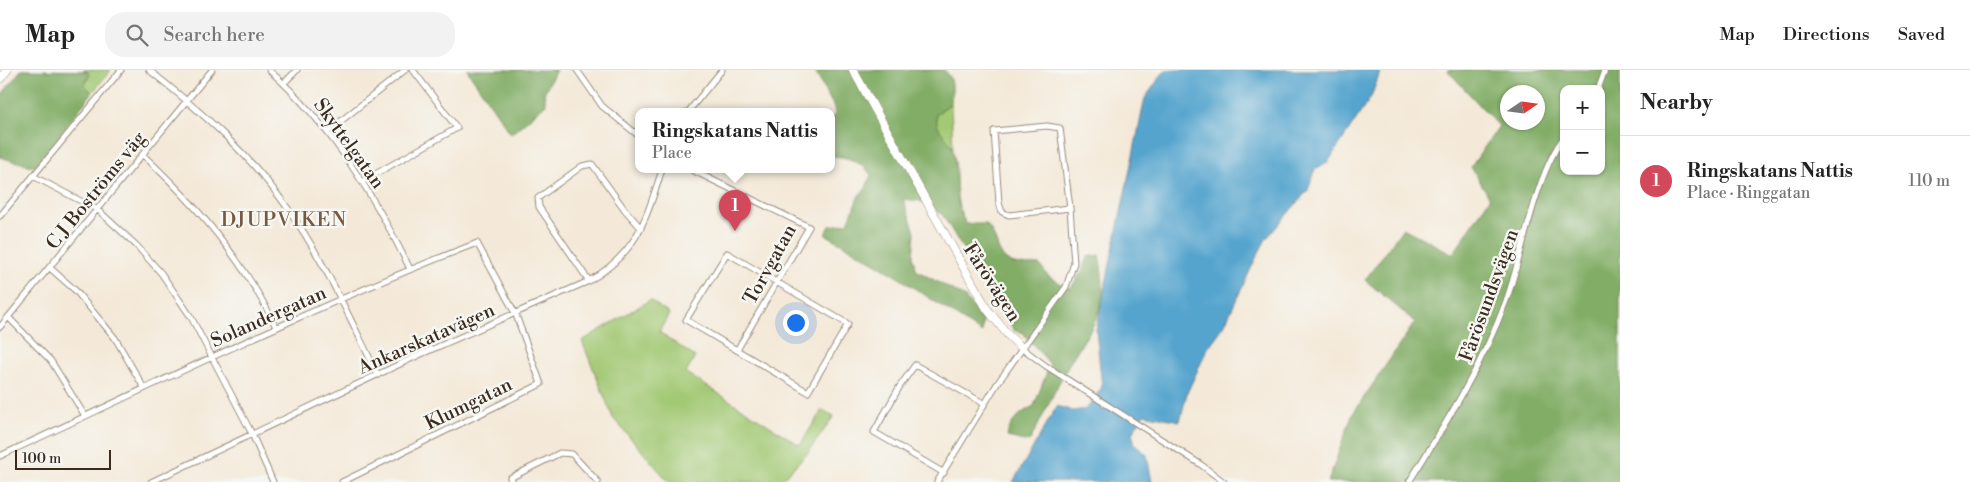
<!DOCTYPE html>
<meta charset="utf-8">
<style>
:root{--surface:#fff;--page:#f2f2f2;--text:#222;--muted:#767676;--line:#e0e0e0;--accent:#d1495b}
body{margin:0;font-family:"Libre Bodoni",serif;background:var(--page);color:var(--text)}
.controls{position:absolute;right:15px;top:15px;display:grid;overflow:hidden;border-radius:10px;box-shadow:0 1px 4px #0004}
.controls button{width:45px;height:45px;display:grid;place-items:center;padding:0;border:0;border-bottom:1px solid var(--line);background:var(--surface);color:var(--text);font:25px sans-serif}
.compass{position:absolute;left:1500px;top:15px;width:45px;height:45px;border-radius:50%;background:var(--surface);box-shadow:0 1px 4px #0004;rotate:77deg}
.scale{position:absolute;left:15px;bottom:12px;width:96px;box-sizing:border-box;padding-left:5px;border:2px solid #3b2a1e;border-top:0;font-size:14px;line-height:18px;white-space:nowrap;color:#3b2a1e;-webkit-text-stroke:4px #f6f6f2;paint-order:stroke}
.you{position:absolute;left:795px;top:252px;width:18px;height:18px;margin:-12px;border:4px solid #fff;border-radius:50%;background:#1a73e8;box-shadow:0 0 0 8px #1a73e833}
.badge{display:grid;place-items:center;width:32px;height:32px;border-radius:50%;background:var(--accent);color:#fff;font-size:16px;font-weight:700}
.pin{position:absolute;translate:-50% -41px;filter:drop-shadow(0 1px 2px #0008)}
.pin::after{content:'';position:absolute;top:26px;width:18px;height:15px;background:inherit;clip-path:polygon(0 0,100% 0,50% 100%)}
.popup{position:absolute;left:635px;top:38px;width:200px;height:65px;box-sizing:border-box;display:grid;place-content:center;border-radius:10px;background:var(--surface);filter:drop-shadow(0 1px 4px #0005);font-size:16px;white-space:nowrap;color:var(--muted)}
.popup b{font-size:19px;color:var(--text)}
.popup::after{content:'';position:absolute;left:50%;top:100%;margin-left:-10px;border:10px solid transparent;border-top-color:var(--surface)}
.list{margin:0;padding:0;list-style:none}
h2{display:flex;justify-content:space-between;align-items:center;height:65px;margin:0;padding:0 20px;font-size:21px}
h2 small{font-size:16px;font-weight:400;color:var(--muted)}
.list li{display:grid;grid-template-columns:32px 1fr auto;gap:15px;align-items:center;box-sizing:border-box;height:90px;padding:0 20px;border-top:1px solid var(--line)}
.list b{display:block;font-size:19px;white-space:nowrap}
.list p{margin:0;font-size:16px;white-space:nowrap;color:var(--muted)}
.list em{font-size:16px;font-style:normal;color:var(--muted)}
.icon{flex:none;width:28px;height:28px;fill:none;stroke:currentColor;stroke-width:2;stroke-linecap:round;stroke-linejoin:round}
.map{position:relative;flex:none;width:1620px;height:412px;overflow:hidden}
header{display:flex;align-items:center;gap:30px;box-sizing:border-box;height:70px;padding:0 25px;background:var(--surface);border-bottom:1px solid var(--line)}
header strong{font-size:24px}
nav{display:flex;gap:28px;margin-inline-start:auto;font-size:18px}
.search{width:350px;height:45px;background:var(--page);display:flex;align-items:center;gap:12px;box-sizing:border-box;padding:0 18px;border-radius:20px;color:var(--muted);font-size:19px}
main{display:flex}
aside{flex:1;background:var(--surface)}
.map>svg:first-child{display:block}
.green{fill:#a3c974;stroke:#6f7a49}
.forest{fill:#82ad66;stroke:#5e6c42;fill-rule:evenodd}
.water{fill:#54a4ce;stroke:#486776}
.lines{fill:none;stroke-linecap:round;stroke-linejoin:round}
.street-casing{stroke:#988a7b;stroke-width:7}
.secondary-casing{stroke:#988a7b;stroke-width:9}
.street{stroke:#fff;stroke-width:5}
.secondary{stroke:#fff;stroke-width:8}
.labels{text-anchor:middle;stroke-width:5;stroke-linejoin:round;paint-order:stroke}
.street-label{font-size:19px;fill:#3b2a1e;stroke:#f6f6f2}
.neighbourhood-label{font-size:20px;letter-spacing:1px;fill:#79593e;stroke:#f6f6f2}
</style>
<header>
<strong>Map</strong>
<div class="search"><svg class="icon" aria-label="search" viewBox="0 0 24 24"><circle cx="10" cy="10" r="6"/><path d="M15 15l6 6"/></svg>Search here</div>
<nav><a>Map</a><a>Directions</a><a>Saved</a></nav>
</header>
<main>
<div class="map">
<svg width="1620" height="412" viewBox="0 0 1620 412">
<rect width="100%" height="100%" fill="#f6f6f2"/>
<filter id="ink" filterUnits="userSpaceOnUse"><feTurbulence type="fractalNoise" baseFrequency=".02" numOctaves="2"/><feDisplacementMap in="SourceGraphic" scale="10" xChannelSelector="R" yChannelSelector="G"/><feConvolveMatrix kernelMatrix="1 2 1 2 8 2 1 2 1" color-interpolation-filters="sRGB"/></filter>
<filter id="wash" filterUnits="userSpaceOnUse"><feTurbulence type="fractalNoise" baseFrequency=".0096" numOctaves="4" result="noise"/><feDisplacementMap in="SourceGraphic" scale="20" xChannelSelector="R" yChannelSelector="G"/><feGaussianBlur stdDeviation="1.12" result="paint"/><feColorMatrix in="noise" values="0 0 0 0 0 0 0 0 0 0 0 0 0 0 0 0 0 1.4 0 .05"/><feComposite in="paint" operator="in"/></filter>
<g filter="url(#wash)">
<rect width="100%" height="100%" fill="#f4e9d8"/>
<path class="green" d="M83 0H111L92 23 85 15 88 9Z
M951 33 953 80 936 57V44Z
M650 230 669 244 659 262 695 287 686 303 800 375 822 340 834 346 807 384 779 412H669L613 348 582 271Z"/>
<path class="forest" d="M21 0 87 1 89 5 85 15 92 23 35 97 0 87V27Z
M467 0H556L544 23 546 34 511 64Z
M814 0H944C955 8 952 21 951 33L936 44C936 65 949 64 953 82 960 109 951 127 966 154H986C998 165 995 186 1011 193 1019 196 1031 194 1040 195L1048 206 1070 219 1082 201 1087 187 1099 185C1102 199 1105 221 1101 235 1095 258 1079 276 1068 296 1054 321 1043 347 1029 372L1007 367C1009 352 1021 342 1034 336L1050 294 1022 262 1015 261 999 239 942 144 920 131 903 129 915 162 913 188 916 200 963 226 983 248 982 263 884 198 825 164 830 156 848 153 859 125 866 118 871 105C862 92 847 86 831 86V47L835 46 834 37Z
M1447 0H1620V412H1328L1352 345 1415 252 1365 210 1403 158 1453 184 1490 128 1471 97 1499 56ZM1564 19H1601V101H1564ZM1508 22H1538V52H1508Z"/>
<path class="water" d="M1165 0H1381L1371 27 1328 92 1315 99 1308 120 1266 169 1255 190 1224 256 1208 278 1187 323 1180 351 1144 344 1132 363 1135 374 1147 385 1152 412H1013L1057 336 1073 341 1086 339 1102 317 1096 260 1145 28Z"/>
</g>
<g filter="url(#ink)">
<g class="lines">
<defs>
<path id="street" d="M149 0C202 42 253 87 291 143 326 194 351 251 378 305
M269 0C331 55 374 125 410 199
M577 0 602 36 639 66
M284 13 297 0
M1598 19 1605 0
M688 42 722 0
M327 62 405 0
M143 85C197 135 244 190 276 257
M692 100 809 157 737 280
M33 106 98 140 136 175 161 203 191 247 252 364 273 412
M363 111 457 58 413 0
M0 146 121 0
M727 183 848 254 808 322 686 250Z
M50 198 75 220 115 268 144 318
M589 211 539 137 538 128 582 96 592 94 625 140 641 158
M8 247 51 291 85 346
M0 257 212 0
M1022 278 1046 296 1200 394 1224 412
M0 386C158 313 314 236 477 173L516 245 541 314 342 412
M944 403 874 362 900 316 915 295 985 334
M151 412 419 285 589 211C638 182 645 151 662 100
M512 412 510 408 560 383 572 384 598 412
M937 412 997 314 1066 217 1074 193 1070 138 1060 58 1047 56 994 61 999 133 1002 142 1009 145 1070 138
M1409 412C1446 353 1482 296 1506 231 1523 184 1535 105 1564 67"/>
<path id="secondary" d="M853 0 987 239 1008 265 1022 278
M0 9 7 0"/>
</defs>
<use href="#street" class="street-casing"/>
<use href="#secondary" class="secondary-casing"/>
<use href="#street" class="street"/>
<use href="#secondary" class="secondary"/>
</g>
</g>
<g class="labels">
<g class="street-label">
<text transform="translate(350 73) rotate(54)" y="7">Skyttelgatan</text>
<text transform="translate(95 120) rotate(-51)" y="7">C J Boströms väg</text>
<text transform="translate(769 194) rotate(-61)" y="7">Torvgatan</text>
<text transform="translate(993 212) rotate(57)" y="7">Fårövägen</text>
<text transform="translate(1488 225) rotate(-70)" y="7">Fårösundsvägen</text>
<text transform="translate(268 246) rotate(-24)" y="7">Solandergatan</text>
<text transform="translate(426 268) rotate(-24)" y="7">Ankarskatavägen</text>
<text transform="translate(468 333) rotate(-26)" y="7">Klumgatan</text>
</g>
<g class="neighbourhood-label">
<text x="284" y="156">DJUPVIKEN</text>
</g>
</g>
</svg>
<div class="controls">
<button>+</button>
<button>−</button>
</div>
<svg class="compass" viewBox="-18 -18 36 36"><path d="M0-13l5 13h-10z" fill="#e53935"/><path d="M0 13l5-13h-10z" fill="#767676"/></svg>
<div class="scale">100 m</div>
<div class="you"></div>
<div class="pin badge" style="left:735px;top:161px">1</div>
<div class="popup"><b>Ringskatans Nattis</b>Place</div>
</div>
<aside>
<h2>Nearby<small></small></h2>
<ul class="list">
<li><span class="badge">1</span><div><b>Ringskatans Nattis</b><p>Place · Ringgatan</p></div><em>110 m</em></li>
</ul>
</aside>
</main>
